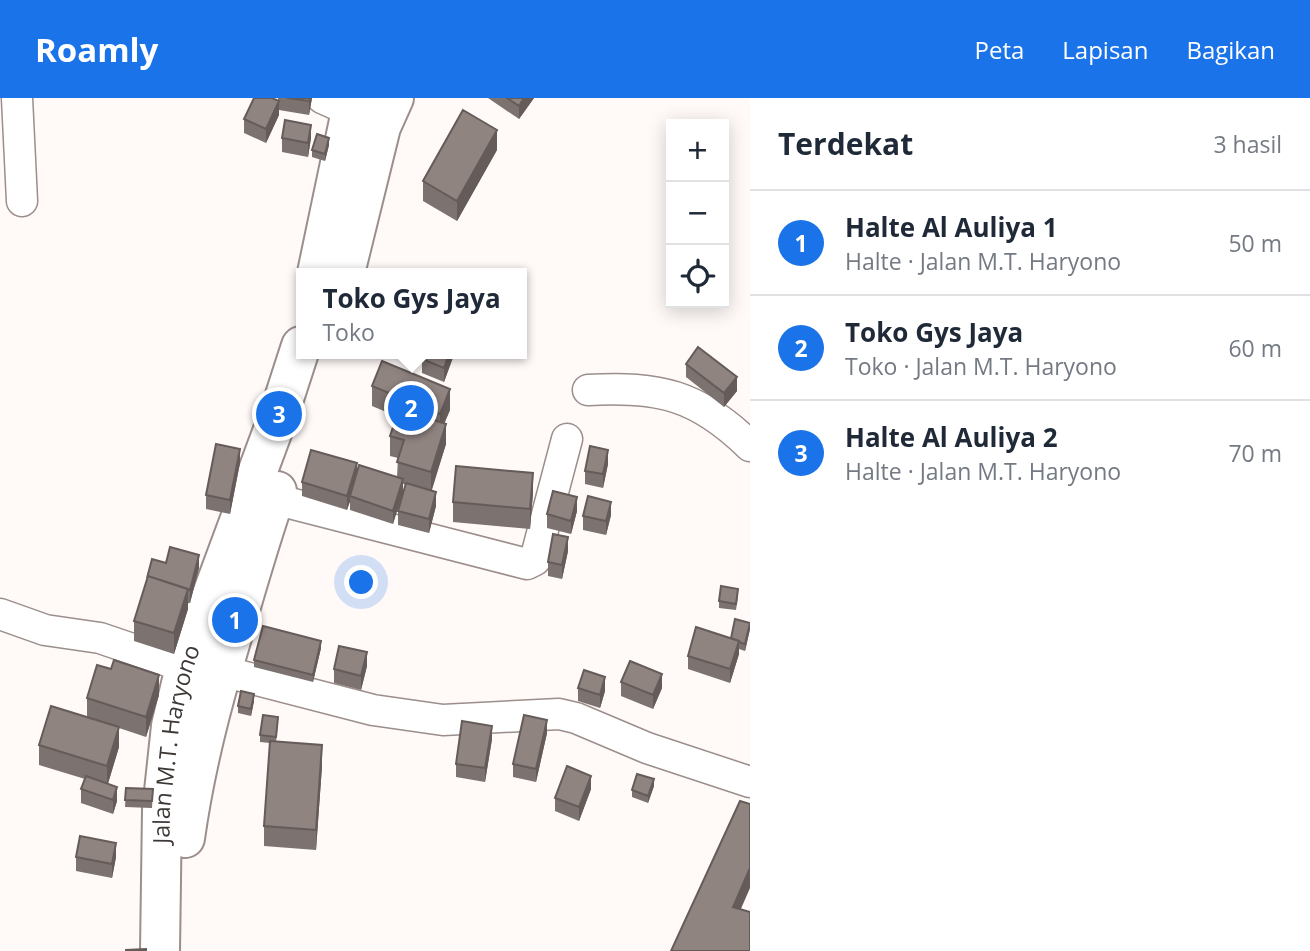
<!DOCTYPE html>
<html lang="id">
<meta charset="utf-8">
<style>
:root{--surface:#fff;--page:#f2f2f3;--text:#1f2937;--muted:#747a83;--line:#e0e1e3;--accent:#1a73e8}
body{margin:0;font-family:"Open Sans",sans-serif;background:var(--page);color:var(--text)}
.controls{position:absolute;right:21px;top:21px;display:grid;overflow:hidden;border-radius:0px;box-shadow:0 4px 18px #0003}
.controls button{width:63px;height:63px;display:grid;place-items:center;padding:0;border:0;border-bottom:2px solid var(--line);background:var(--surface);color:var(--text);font:35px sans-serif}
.you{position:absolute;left:362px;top:485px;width:24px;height:24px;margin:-18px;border:5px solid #fff;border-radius:50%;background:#1a73e8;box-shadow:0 0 0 10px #1a73e833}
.badge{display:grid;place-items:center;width:46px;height:46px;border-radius:50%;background:var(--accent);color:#fff;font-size:23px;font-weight:700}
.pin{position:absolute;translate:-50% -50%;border:4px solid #fff;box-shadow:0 2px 7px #0006}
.popup{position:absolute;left:296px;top:170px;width:231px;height:91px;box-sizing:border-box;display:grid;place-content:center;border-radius:0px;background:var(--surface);filter:drop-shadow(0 2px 5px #0005);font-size:23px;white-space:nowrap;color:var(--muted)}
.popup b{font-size:26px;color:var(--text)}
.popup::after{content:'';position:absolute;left:50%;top:100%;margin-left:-14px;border:14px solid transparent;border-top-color:var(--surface)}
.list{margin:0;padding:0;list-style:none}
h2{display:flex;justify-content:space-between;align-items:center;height:91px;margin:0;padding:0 28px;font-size:30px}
h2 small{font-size:23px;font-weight:400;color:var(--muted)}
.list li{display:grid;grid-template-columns:46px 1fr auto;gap:21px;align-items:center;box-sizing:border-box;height:105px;padding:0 28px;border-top:2px solid var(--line)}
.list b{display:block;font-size:26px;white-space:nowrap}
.list p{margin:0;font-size:23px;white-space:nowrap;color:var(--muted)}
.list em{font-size:23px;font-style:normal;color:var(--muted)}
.icon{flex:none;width:38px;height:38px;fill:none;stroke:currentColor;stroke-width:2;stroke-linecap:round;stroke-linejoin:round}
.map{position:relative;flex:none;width:750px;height:853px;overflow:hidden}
header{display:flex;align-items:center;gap:42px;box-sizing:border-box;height:98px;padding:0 35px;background:var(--accent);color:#fff}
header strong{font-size:33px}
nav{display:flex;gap:38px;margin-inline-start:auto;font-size:24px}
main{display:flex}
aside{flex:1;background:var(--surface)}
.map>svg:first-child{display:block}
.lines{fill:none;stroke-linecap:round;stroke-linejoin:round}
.minor-casing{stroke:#9b8e8b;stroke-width:33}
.highway-casing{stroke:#9b8e8b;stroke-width:42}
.minor{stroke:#fff;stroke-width:30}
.highway{stroke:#fff;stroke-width:38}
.wall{fill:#7c726f}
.shaded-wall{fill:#655c5a}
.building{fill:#908481;stroke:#655c5a;stroke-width:2}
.labels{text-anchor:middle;stroke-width:6;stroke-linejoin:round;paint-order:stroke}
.street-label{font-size:23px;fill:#3d3836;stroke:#fff9f8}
</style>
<header>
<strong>Roamly</strong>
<nav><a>Peta</a><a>Lapisan</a><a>Bagikan</a></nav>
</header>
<main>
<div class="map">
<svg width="750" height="853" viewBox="0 0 750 853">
<rect width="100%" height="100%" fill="#fff9f8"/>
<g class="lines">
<defs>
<path id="minor" d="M17 0 22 103
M322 0 351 13
M588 292C659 288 698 297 750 348
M274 401 527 466 535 462 567 341
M0 516 45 532 100 540 185 569
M222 573 373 612 443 622 559 616 576 620 647 650 750 684"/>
<g id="highway">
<path d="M317 175 351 13 357 0"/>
<path d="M345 175 381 29 394 0"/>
<path d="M185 740C193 683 206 628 222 573 240 513 256 453 277 393"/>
<path id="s1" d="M160 853 162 712 171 628 185 569 279 316 301 248"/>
</g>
</defs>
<use href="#minor" class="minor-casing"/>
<use href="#highway" class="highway-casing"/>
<use href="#minor" class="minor"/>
<use href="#highway" class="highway"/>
</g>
<path class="wall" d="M278 0H312L309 17 279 12V17L266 45 244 35V21L278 3Z
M488 0H534L519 21Z
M282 40H311L308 59 282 54Z
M329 47 325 63 312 59V52Z
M497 52 457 123 423 103V83Z
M389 256H417L415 265Z
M454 256 444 284 422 275V261Z
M686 266 737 293 724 309 686 279Z
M372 288 450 312 444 325 446 346 431 392 436 408 429 435 398 427V413L406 387 403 386 393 426 350 412V403L347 412 302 398V384L357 375 397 379 398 360 390 358V338L410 324 372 308Z
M240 365 230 416 206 411V397Z
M608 366 603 390 585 386V373Z
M533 395 530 431 453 424V404Z
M577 413 571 436 547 430V416Z
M611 417 606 437 583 432V418Z
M568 453 562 481 548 478V464Z
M166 465 199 470 190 505H188V511L174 556 134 543V523Z
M738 498 736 512 719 510V503Z
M750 531 745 553 739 551V556L730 585 688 571V558Z
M321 550 313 584 254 569V562Z
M367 568 361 592 334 585V571Z
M621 584 662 590 653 611 621 598Z
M578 590 605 593 600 610 578 603Z
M159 597 146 639 119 630V649L108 686 117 703 113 716 81 705V691L85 681 39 667V647L87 619V600Z
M254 603 251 618 238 615V608Z
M278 626 276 644 322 668 316 752 264 748V728L270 645 260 644V637Z
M547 635 536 684 513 679V666Z
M492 641 485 684 456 679V666Z
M654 688 648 705 632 699V692Z
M126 690 153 691 152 710 125 709Z
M591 691 579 723 555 713V700Z
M76 759H116L112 780 76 773Z"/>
<path class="shaded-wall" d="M310 0H312L309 17V3Z
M524 0H534L519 21V8Z
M279 3V17L266 45V31Z
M311 27V40L308 59V45Z
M497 32V52L457 123V103Z
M329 40V47L325 63V56Z
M449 256H454V257L444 284V270Z
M737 279V293L724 309V295Z
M450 291V312L440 336V316Z
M446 326V346L431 395V374Z
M240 351V365L230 416V402Z
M608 352V366L603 390V376Z
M357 365V379L350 398V403L347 412V398Z
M533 375V395L530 431V411Z
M403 381V395L393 426V413Z
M436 394V408L429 435V421Z
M577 399V413L571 436V423Z
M611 404V417L606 437V423Z
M568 439V453L562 481V467Z
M199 457V470L190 505V492Z
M188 491V511L174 556V535Z
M750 525V531L745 553V546Z
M321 543V550L313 584V577Z
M739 543V556L730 585V571Z
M367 554V568L361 592V578Z
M662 576V590L653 611V597Z
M159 577V597L146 639V619Z
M605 579V593L600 610V597Z
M254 596V603L251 618V611Z
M547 622V635L536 684V671Z
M492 628V641L485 684V670Z
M119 629V649L107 688V668Z
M322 647V668L316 752V732Z
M591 678V691L579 723V709Z
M654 681V688L648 705V698Z
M117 689V703L113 716V702Z
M116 745V759L112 780V766Z
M750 770V790L733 829V809Z"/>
<path class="building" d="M254 0H272L279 3 266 31 244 21Z
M287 0H310L309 3Z
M507 0H524L519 8Z
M463 12 497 32 457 103 423 83Z
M285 22 311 27 308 45 282 40Z
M317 36 329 40 325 56 312 52Z
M698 249 737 279 724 295 686 266Z
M424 256H449L444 270 422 261Z
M382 263 450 291 440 316 372 288Z
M412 315 446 326 431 374 397 364 404 342 390 338 396 320 410 324Z
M216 346 240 351 230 402 206 397Z
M590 348 608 352 603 376 585 373Z
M311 352 357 365 347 398 302 384Z
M359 367 403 381 393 413 350 398Z
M456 368 533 375 530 411 453 404Z
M406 385 436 394 429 421 398 413Z
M553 393 577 399 571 423 547 416Z
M588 398 611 404 606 423 583 418Z
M553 436 568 439 562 467 548 464Z
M170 449 199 457 190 492 148 478 147 480 152 461 166 465Z
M148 478 188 491 174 535 134 523Z
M721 488 738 491 736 506 719 503Z
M735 521 750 525 745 546 739 544V543L731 540Z
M263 528 321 543 313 577 254 562Z
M696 529 739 543 730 571 688 558Z
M339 548 367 554 361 578 334 571Z
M114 562 159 577 146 619 87 600 97 567 111 571Z
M630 563 662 576 653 597 621 584Z
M584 572 605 579 600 597 578 590Z
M241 593 254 596 251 611 238 608Z
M51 608 119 629 107 668 39 647Z
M263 617 278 619 276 639 260 637Z
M524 617 547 622 536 671 513 666Z
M462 623 492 628 485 670 456 666Z
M270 643 322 647 316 732 264 728Z
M567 668 591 678 579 709 555 700Z
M637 676 654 681 648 698 632 692Z
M86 678 117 689 113 702 81 691Z
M126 690 153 691 152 703 125 702Z
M740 703 750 706V770L733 809 750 814V853H671Z
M80 738 116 745 112 766 76 759Z
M146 851V853H126V852Z"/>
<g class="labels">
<g class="street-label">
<text dy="8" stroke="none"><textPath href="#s1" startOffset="208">Jalan M.T. Haryono</textPath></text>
</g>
</g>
</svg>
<div class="controls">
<button>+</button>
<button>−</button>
<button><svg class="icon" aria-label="locate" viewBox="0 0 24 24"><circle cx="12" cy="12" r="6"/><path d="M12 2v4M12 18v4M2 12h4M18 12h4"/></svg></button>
</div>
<div class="you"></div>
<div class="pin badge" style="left:235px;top:522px">1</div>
<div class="pin badge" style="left:411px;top:310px">2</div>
<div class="popup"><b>Toko Gys Jaya</b>Toko</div>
<div class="pin badge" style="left:279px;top:316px">3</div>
</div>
<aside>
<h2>Terdekat<small>3 hasil</small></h2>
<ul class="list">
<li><span class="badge">1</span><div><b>Halte Al Auliya 1</b><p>Halte · Jalan M.T. Haryono</p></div><em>50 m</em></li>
<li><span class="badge">2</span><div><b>Toko Gys Jaya</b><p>Toko · Jalan M.T. Haryono</p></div><em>60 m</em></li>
<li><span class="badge">3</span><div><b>Halte Al Auliya 2</b><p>Halte · Jalan M.T. Haryono</p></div><em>70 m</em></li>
</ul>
</aside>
</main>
